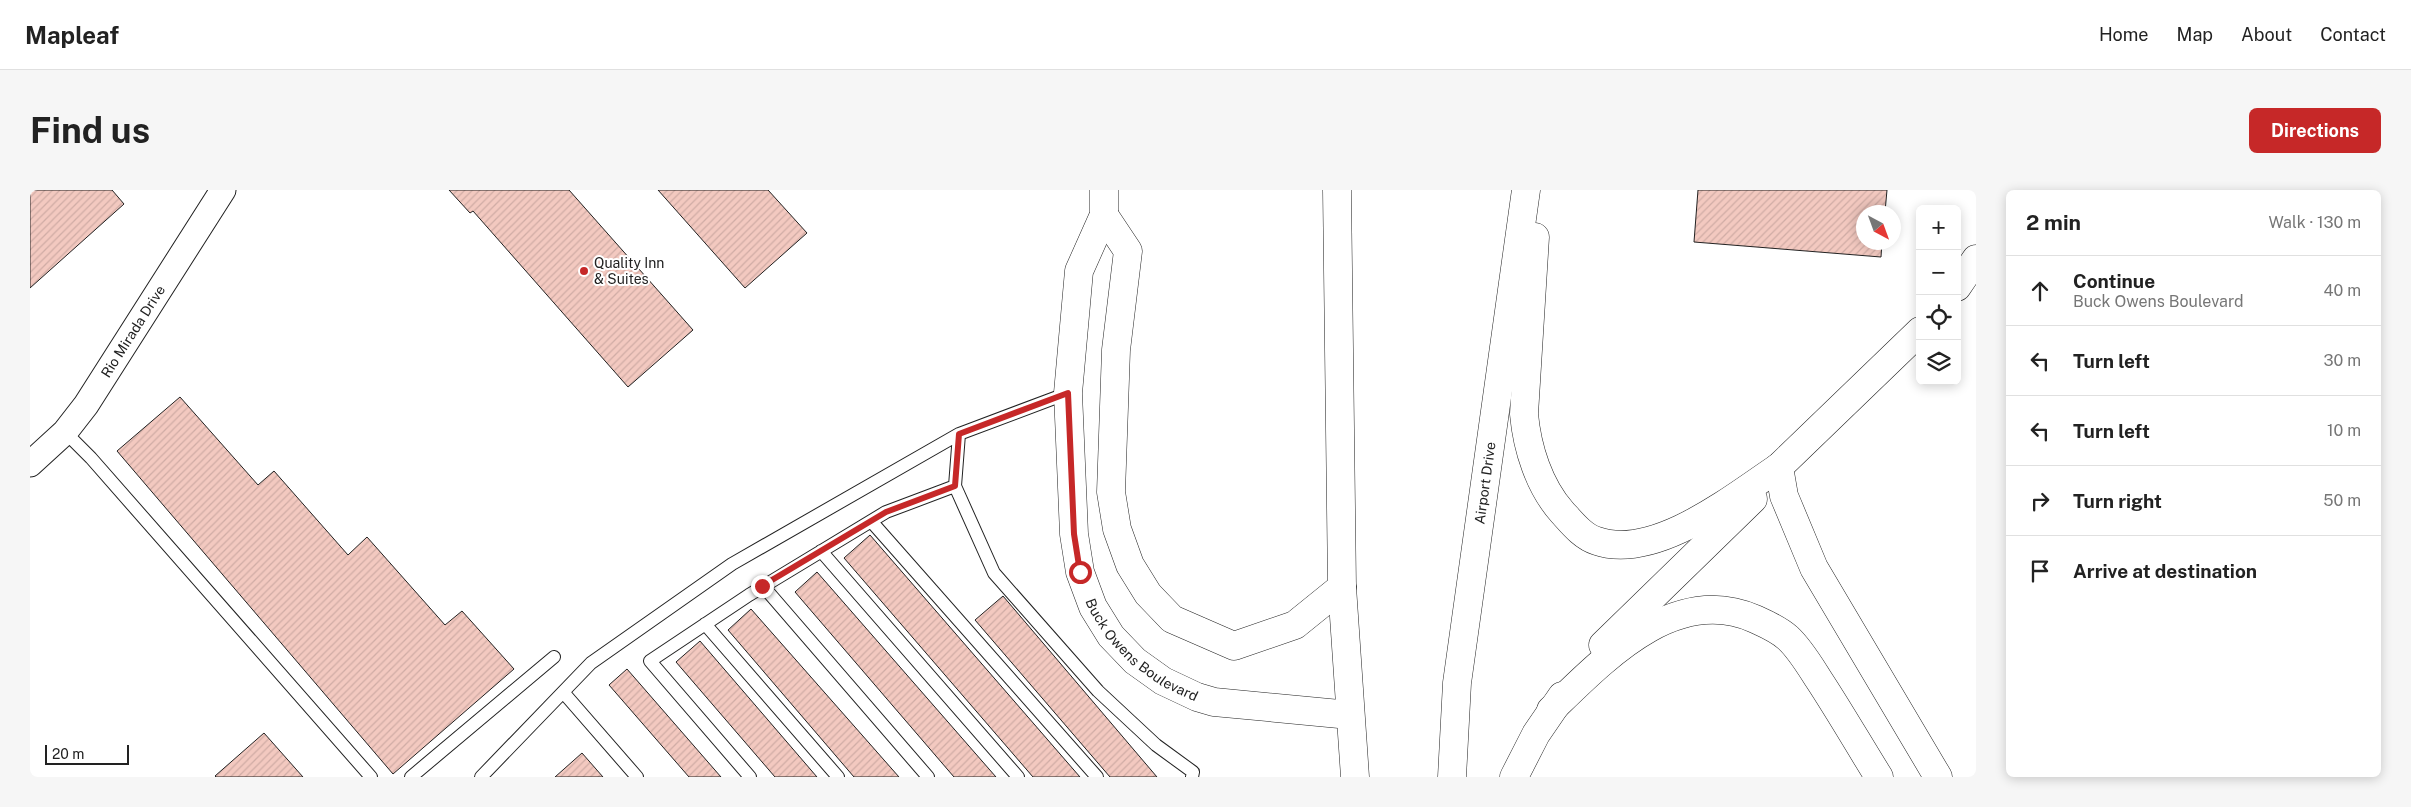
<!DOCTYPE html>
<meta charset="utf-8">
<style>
:root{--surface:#fff;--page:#f6f6f6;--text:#222;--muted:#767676;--line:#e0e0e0;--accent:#c62828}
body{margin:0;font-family:"Public Sans",sans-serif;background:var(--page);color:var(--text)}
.controls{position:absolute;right:15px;top:15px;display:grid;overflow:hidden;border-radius:8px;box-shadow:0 2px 12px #0003}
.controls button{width:45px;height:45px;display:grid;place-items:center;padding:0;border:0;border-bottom:1px solid var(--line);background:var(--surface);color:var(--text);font:25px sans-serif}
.compass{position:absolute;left:1826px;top:15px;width:45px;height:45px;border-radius:50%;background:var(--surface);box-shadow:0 2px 12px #0003;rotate:139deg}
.scale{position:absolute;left:15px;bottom:12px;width:84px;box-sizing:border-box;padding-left:5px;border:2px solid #222;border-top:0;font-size:14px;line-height:18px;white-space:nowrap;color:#222;-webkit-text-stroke:4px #fff;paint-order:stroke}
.stop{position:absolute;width:15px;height:15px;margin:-11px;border:4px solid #c62828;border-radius:50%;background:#fff}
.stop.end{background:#c62828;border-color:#fff;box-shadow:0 1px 5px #0008}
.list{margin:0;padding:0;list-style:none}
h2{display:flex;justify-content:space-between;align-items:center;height:65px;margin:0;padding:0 20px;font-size:21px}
h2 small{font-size:16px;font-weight:400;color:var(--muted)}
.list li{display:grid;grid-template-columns:32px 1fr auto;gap:15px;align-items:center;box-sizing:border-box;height:70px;padding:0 20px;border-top:1px solid var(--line)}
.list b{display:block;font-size:19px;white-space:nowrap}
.list p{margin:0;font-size:16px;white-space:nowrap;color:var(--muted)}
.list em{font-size:16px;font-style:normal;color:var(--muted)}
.icon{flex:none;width:28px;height:28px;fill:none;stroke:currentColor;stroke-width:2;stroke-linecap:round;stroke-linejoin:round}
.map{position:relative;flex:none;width:1946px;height:587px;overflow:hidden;border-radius:8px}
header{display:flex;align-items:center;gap:30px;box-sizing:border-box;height:70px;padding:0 25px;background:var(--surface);border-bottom:1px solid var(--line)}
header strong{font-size:24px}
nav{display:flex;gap:28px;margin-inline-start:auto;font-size:18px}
.intro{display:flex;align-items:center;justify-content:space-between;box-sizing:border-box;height:120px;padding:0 30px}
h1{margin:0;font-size:35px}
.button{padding:12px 22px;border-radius:8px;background:var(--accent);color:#fff;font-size:18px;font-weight:700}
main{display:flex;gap:30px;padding:0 30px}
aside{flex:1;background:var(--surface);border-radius:8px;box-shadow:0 2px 12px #0003}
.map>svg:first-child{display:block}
.building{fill:url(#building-hatch);stroke:#222}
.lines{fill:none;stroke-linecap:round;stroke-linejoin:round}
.service-casing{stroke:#222;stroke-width:14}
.minor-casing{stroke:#222;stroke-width:27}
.secondary-casing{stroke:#222;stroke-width:29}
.primary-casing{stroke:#222;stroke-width:29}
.motorway-casing{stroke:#222;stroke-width:29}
.service{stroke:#fff;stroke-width:12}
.minor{stroke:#fff;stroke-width:25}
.secondary{stroke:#fff;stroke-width:28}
.primary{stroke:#fff;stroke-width:28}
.motorway{stroke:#fff;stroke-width:28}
.route{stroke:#c62828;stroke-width:6}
.poi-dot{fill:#c62828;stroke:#fff;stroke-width:2}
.labels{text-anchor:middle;stroke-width:4;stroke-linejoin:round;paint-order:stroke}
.poi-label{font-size:14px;fill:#222;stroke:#fff;text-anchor:start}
.street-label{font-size:14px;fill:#222;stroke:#fff}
</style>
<header>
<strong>Mapleaf</strong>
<nav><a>Home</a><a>Map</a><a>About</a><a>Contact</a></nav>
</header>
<div class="intro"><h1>Find us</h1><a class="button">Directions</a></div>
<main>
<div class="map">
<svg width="1946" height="587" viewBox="0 0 1946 587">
<defs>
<pattern id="building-hatch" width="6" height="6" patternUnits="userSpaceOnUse" patternTransform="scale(1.25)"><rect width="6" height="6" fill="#f3c9c0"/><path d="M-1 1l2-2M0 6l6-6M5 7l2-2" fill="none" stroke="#d0aca5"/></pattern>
</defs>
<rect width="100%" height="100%" fill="#fff"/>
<path class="building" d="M0 0H82L94 14 0 98Z
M419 0H539L663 140 598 197 443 21 440 23Z
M628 0H738L777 43 715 98Z
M1668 0H1857L1855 22H1834V52H1852L1851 67 1664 52Z
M150 207 228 295 244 281 318 365 337 347 415 435 432 421 484 479 363 584 87 261Z
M840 345 1050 587H1003L814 368Z
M787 382 966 587H924L765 402Z
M973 406 1127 587H1080L945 430Z
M721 419 869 587H824L698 440Z
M670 451 787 587H745L646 472Z
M597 479 691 587H659L579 495Z
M234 543 273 587H186L185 586Z
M552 563 573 587H525Z"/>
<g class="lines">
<defs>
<path id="service" d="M35 242 61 268 341 587
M929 244 925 296 964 383 1068 501 1126 555 1163 582 1162 587
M841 331 1067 587
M791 361 988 587
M733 396 898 587
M675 434 808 587
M533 502 607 587
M381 587 524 467
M451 587 561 473 702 374 929 244 1038 203
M720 587 620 471 719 405 856 322 925 296"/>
<g id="minor">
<path id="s1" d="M0 274 35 242 56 215 193 0"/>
</g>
<g id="secondary">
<path id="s2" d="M1074 0V25L1049 81 1038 203 1044 344 1050 382 1063 417 1081 446 1105 471 1133 491 1167 507 1184 512 1320 525"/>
<path d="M1074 25 1098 61 1086 160 1081 302 1087 339 1100 375 1118 404 1142 429 1204 456 1265 435 1312 397"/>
<path d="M1927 97 1946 69"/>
<path d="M1749 277 1890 141"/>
</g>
<path id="primary" d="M1312 397 1325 587"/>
<g id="motorway">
<path d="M1307 0 1312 397"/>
<path d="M1505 47 1494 224C1497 258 1509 296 1532 322 1542 333 1553 347 1567 351 1625 371 1704 307 1749 277"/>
<path d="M1749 277 1754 306 1784 378 1908 587"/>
<path d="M1573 455 1723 309"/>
<path d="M1521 520C1574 469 1645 393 1725 429 1736 434 1748 439 1758 448 1770 459 1780 476 1789 490 1810 522 1829 555 1849 587"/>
<path id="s3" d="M1422 587 1427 493 1496 0"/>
<path d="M1484 587 1506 544 1532 506"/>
</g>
</defs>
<use href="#service" class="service-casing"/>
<use href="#minor" class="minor-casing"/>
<use href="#secondary" class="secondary-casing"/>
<use href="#primary" class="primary-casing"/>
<use href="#motorway" class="motorway-casing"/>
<use href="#service" class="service"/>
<use href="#minor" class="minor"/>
<use href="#secondary" class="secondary"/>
<use href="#primary" class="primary"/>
<use href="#motorway" class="motorway"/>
</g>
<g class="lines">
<path class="route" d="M732 396 856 322 925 296 929 244 1038 203 1044 344 1050 382"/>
</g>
<circle class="poi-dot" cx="554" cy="81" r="5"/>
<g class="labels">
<g class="poi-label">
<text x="564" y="78">Quality Inn<tspan x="564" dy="16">&amp; Suites</tspan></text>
</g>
<g class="street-label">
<text dy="5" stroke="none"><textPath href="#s1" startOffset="169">Rio Mirada Drive</textPath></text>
<text dy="5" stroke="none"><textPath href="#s3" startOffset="296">Airport Drive</textPath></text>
<text dy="5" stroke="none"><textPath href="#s2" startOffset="492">Buck Owens Boulevard</textPath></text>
</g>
</g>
</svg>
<div class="controls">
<button>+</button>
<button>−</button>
<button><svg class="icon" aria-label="locate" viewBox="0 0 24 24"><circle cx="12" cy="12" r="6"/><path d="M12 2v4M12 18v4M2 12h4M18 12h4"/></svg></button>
<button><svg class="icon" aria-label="layers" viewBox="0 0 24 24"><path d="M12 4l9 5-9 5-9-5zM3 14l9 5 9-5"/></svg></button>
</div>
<svg class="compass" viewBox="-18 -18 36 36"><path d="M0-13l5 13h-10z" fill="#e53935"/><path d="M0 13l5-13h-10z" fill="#767676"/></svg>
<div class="scale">20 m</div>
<div class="stop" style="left:1050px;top:382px"></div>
<div class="stop end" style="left:732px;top:396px"></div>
</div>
<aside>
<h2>2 min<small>Walk · 130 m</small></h2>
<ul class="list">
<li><svg class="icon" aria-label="ahead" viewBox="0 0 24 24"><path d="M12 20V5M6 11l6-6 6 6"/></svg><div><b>Continue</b><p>Buck Owens Boulevard</p></div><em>40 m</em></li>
<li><svg class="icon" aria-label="left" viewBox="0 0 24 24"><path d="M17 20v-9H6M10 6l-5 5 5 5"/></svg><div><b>Turn left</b></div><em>30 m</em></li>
<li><svg class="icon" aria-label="left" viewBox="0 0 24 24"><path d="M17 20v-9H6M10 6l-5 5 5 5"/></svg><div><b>Turn left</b></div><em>10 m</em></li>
<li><svg class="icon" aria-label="right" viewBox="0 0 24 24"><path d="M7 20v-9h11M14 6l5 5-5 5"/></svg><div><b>Turn right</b></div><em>50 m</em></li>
<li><svg class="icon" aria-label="arrive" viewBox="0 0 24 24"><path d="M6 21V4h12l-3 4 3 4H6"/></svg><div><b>Arrive at destination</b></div></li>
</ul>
</aside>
</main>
